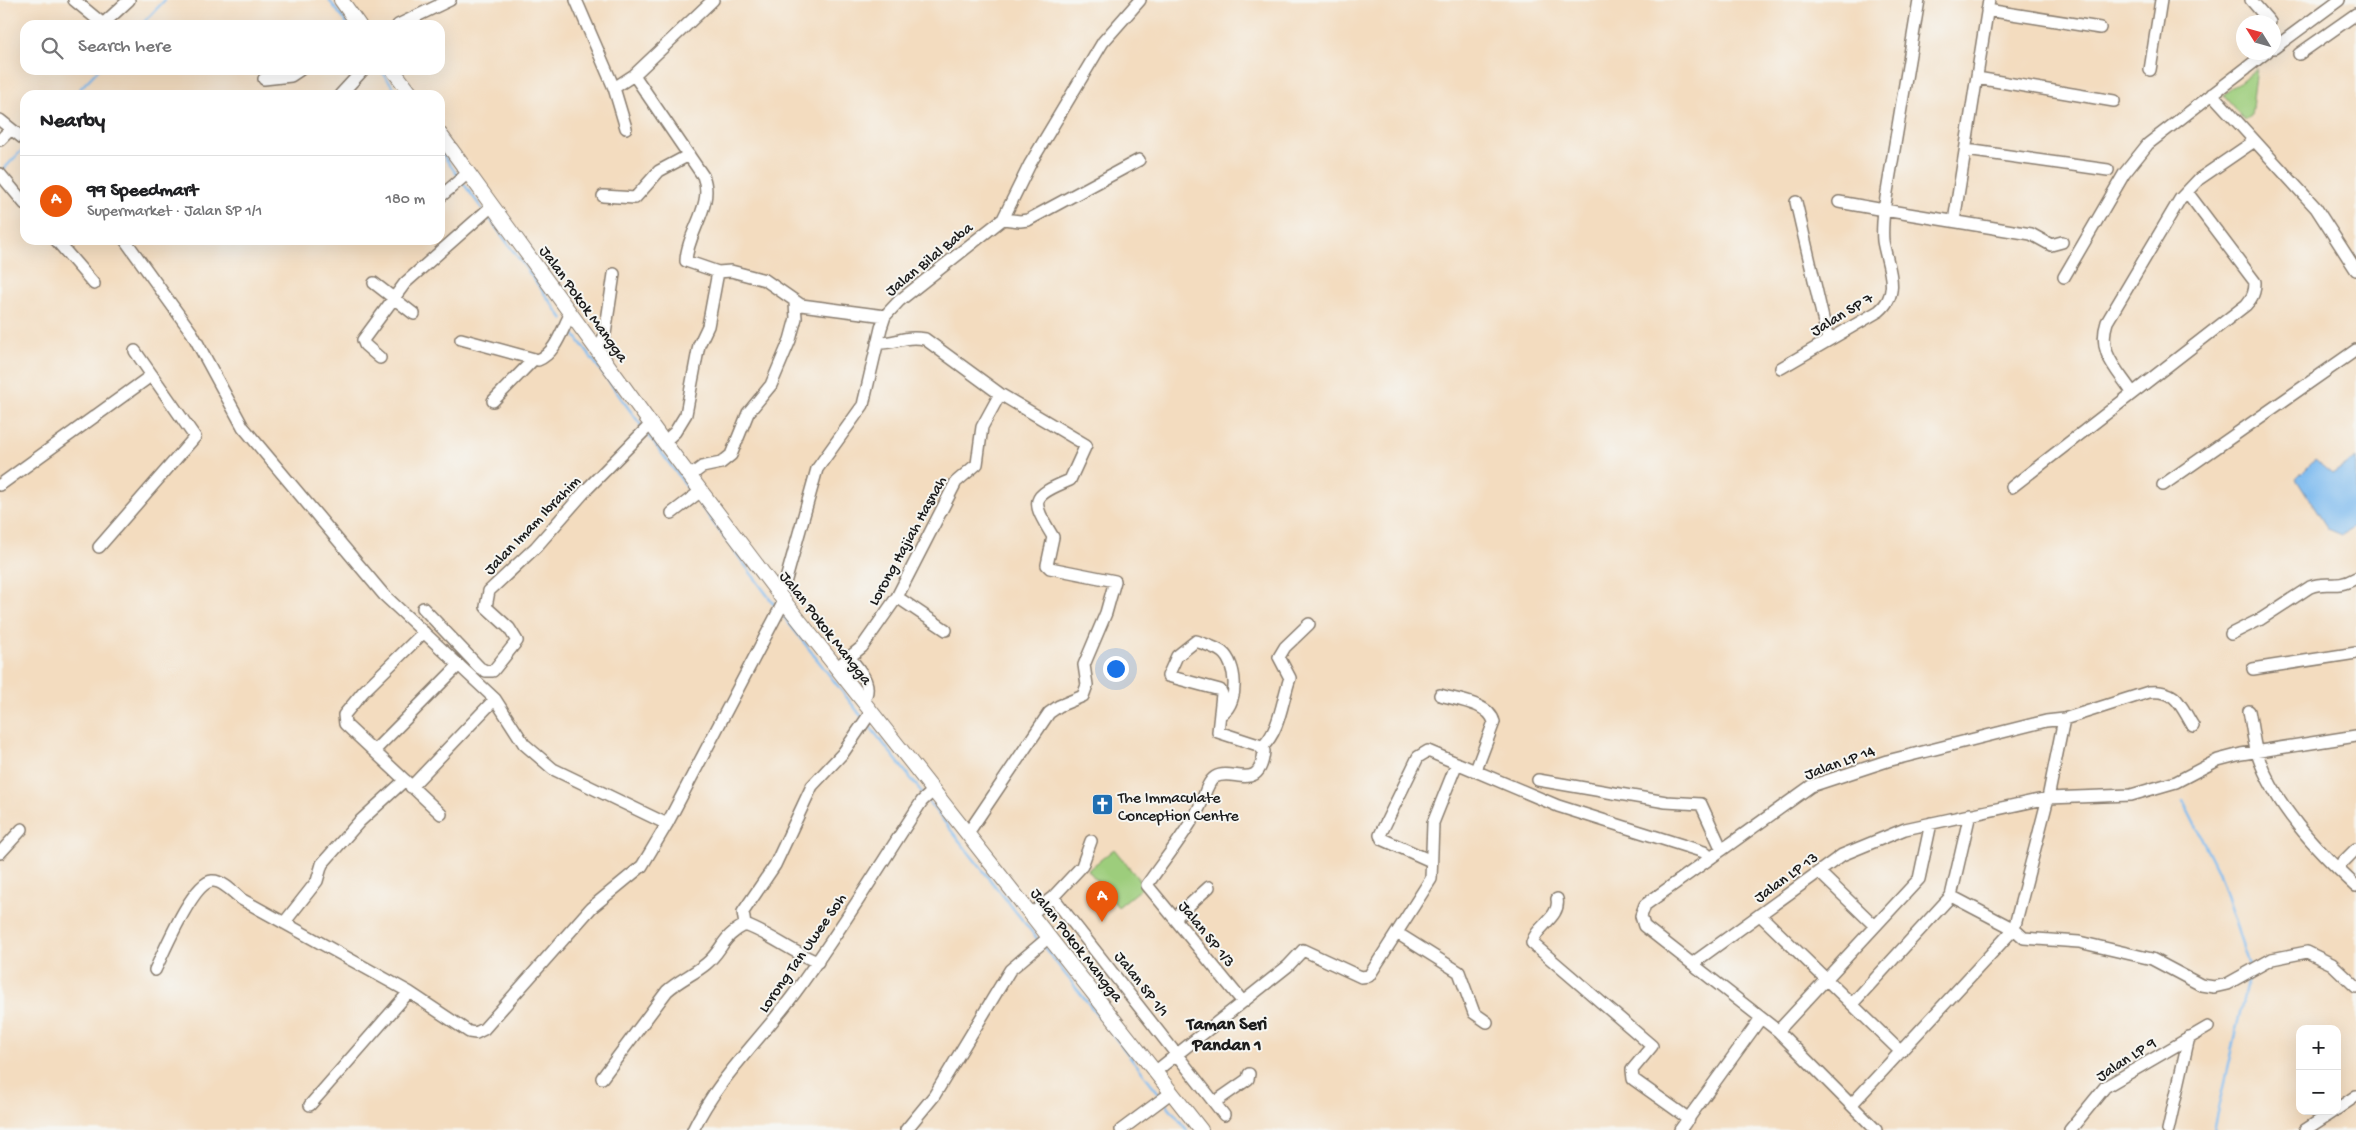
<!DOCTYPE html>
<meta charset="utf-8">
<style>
:root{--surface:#fff;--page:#f2f2f2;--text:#202124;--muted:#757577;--line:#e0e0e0;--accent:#ea580c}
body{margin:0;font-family:"Gochi Hand",sans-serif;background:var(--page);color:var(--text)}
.controls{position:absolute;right:15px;bottom:15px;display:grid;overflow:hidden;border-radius:10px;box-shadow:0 5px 20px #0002}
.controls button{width:45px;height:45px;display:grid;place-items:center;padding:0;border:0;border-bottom:1px solid var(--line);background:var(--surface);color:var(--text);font:25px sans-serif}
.compass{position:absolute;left:2236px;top:15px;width:45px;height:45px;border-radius:50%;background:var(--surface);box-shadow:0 5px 20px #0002;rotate:307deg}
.you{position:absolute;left:1115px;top:668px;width:18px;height:18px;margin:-12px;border:4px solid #fff;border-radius:50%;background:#1a73e8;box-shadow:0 0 0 8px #1a73e833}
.badge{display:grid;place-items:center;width:32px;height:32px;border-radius:50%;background:var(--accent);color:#fff;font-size:16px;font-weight:700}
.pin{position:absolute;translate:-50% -41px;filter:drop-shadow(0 1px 2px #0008)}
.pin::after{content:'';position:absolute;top:26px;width:18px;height:15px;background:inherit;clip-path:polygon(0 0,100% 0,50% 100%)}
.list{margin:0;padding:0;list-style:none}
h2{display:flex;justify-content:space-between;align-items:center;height:65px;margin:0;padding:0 20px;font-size:21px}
h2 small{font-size:16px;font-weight:400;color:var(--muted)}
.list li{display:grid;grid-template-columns:32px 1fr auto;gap:15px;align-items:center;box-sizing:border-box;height:90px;padding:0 20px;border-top:1px solid var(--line)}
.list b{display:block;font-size:19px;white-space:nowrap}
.list p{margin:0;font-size:16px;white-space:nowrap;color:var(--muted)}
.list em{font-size:16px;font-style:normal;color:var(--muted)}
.icon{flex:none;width:28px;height:28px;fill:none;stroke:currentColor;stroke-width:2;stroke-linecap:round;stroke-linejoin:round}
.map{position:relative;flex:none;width:2356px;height:1130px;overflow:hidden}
.search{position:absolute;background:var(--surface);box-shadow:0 5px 20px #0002;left:20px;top:20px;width:425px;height:55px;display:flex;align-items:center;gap:12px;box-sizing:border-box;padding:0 18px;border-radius:15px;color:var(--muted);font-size:19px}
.panel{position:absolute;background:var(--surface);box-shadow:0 5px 20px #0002;left:20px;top:90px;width:425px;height:155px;border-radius:15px}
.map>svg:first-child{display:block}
.green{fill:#9dcd7b;stroke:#5c744c}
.water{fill:#7cbaef;stroke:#4c6b86}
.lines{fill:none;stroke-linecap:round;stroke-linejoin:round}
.stream{stroke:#7cbaef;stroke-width:2.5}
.minor-casing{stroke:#887c6e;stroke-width:14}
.major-casing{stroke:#887c6e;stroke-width:16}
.minor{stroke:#fff;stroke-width:11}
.major{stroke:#fff;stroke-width:14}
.labels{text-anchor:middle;stroke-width:4;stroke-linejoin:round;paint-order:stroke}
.street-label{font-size:16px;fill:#1c1c1c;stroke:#f6f6f2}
.poi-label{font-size:16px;fill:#1c1c1c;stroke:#f6f6f2;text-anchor:start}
.neighbourhood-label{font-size:18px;font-weight:bold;fill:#1c1c1c;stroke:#f6f6f2}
</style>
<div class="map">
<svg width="2356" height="1130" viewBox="0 0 2356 1130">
<rect width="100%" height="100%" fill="#f6f6f2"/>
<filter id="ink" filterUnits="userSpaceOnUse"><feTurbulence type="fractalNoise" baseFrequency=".02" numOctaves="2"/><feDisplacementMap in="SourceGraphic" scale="10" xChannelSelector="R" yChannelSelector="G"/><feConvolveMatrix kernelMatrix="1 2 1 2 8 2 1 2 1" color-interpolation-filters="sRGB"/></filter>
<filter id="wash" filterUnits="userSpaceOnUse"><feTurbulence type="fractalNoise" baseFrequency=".0096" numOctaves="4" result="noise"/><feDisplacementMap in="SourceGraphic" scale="20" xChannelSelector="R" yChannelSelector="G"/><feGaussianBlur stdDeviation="1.12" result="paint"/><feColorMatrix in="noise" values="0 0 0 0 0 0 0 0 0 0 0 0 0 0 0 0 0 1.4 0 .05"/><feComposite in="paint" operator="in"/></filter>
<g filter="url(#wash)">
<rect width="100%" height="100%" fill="#f3dcbf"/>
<path class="green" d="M2257 68 2251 116 2245 121 2223 95Z
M1114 849 1144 886 1118 907 1088 870Z"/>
<path class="water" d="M2356 458V526L2342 535 2328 529 2296 479 2315 460 2332 474Z"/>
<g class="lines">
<path class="stream" d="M329 0 348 25
M141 25 165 0
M381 70 399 95
M74 95 98 70
M440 151 458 176
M1 172 25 147
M463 183 483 210
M487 215 563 319
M568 326 643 428
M646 432 692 494
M696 499 776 607
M781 613 862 717
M867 723 924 795
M927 800 1039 941
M2183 801 2218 871 2249 965
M1044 947 1161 1096
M1165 1102 1187 1130
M2213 1130 2248 978"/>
</g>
</g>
<g filter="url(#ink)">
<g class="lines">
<defs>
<path id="minor" d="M74 0 103 24 129 0
M576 0 614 88 626 128
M1919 0 1884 210 2031 234 2051 245 2062 242
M2251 0 2270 22
M1987 10 2100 28
M398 25 450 0
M2274 48 2339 0
M2299 54 2356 14
M2150 70 2161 0
M634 75 703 176C715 205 687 232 686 261L718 272
M1977 78 2114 101
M264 79 291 76 300 70
M614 88 634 75 713 0
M2212 94 2316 208 2356 270
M340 95 363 70
M0 120 25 140
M0 140 11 129
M1966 150 2108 170
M0 174 25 204
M603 196 635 198 659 171 689 155
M440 197 468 173
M1796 202 1828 340
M1003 219 1020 221 1028 220 1139 160
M1954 221 1989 0
M56 240 94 284
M125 240 192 333 243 427 384 595 495 699 524 744 553 769 667 824
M2064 277 2124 174 2148 144 2267 52
M374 283 414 314
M461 339 538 360C556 353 562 329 571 313
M877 343C895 344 904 335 925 339L1000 394 1086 445 1070 480C1029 497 1031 500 1053 537L1047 565 1050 568 1115 581 1106 613 1084 665 1087 685 1083 696 1059 706 1049 713 968 833
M595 347 602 342 605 334 614 274
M380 358 365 345 363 340 405 283 492 206
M1781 368 1879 311C1902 292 1887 266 1883 241 1882 231 1883 220 1884 210L1839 202
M2132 392C2116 368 2097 352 2107 322L2180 199 2199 179 2253 142
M493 401 533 360
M664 442 675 432 686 414 699 345 708 326 718 272 731 271 765 280 801 305 885 316
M690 476 702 467 721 463 731 455 748 413 771 385 790 340 796 318 795 303
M0 485 152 375
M2163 485 2356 350
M2012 487 2246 305C2253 297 2255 292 2255 282L2187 192
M672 513 701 491
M99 547 195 437 135 351
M777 592 785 583 817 469 863 405 881 328 885 316 899 301 1003 219 1030 164 1103 42 1140 0
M897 597 946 630
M423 608 480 668 486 671H493L517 641 509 628 486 607 489 591 536 547 587 489 651 424
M424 632 363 692 344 715 345 724 441 814
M2231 634 2261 619 2310 587C2328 580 2335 590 2356 578
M850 658C861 672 874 685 863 701
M836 668 862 647 897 597 956 482 977 464 982 427 1000 394
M2253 669 2356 653
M1440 695C1457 700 1489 703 1494 722L1476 770
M2249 711C2252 725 2253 740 2257 753 2274 805 2316 849 2356 886
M1220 712 1223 713C1239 701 1237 664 1222 652 1215 647 1204 644 1196 641L1177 656 1168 676 1220 690 1222 694 1218 732 1258 745 1264 751C1260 794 1233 767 1215 777 1206 783 1204 799 1199 808 1185 835 1164 860 1147 885L1243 1002
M1262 747C1280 731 1282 700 1290 678L1279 657 1285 647 1309 624
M374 751 459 665
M1538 780 1666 802 1701 804 1722 850
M411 787 495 699
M0 853 22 829
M1431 861 1382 839 1380 835 1418 757 1428 751 1558 806 1704 852 1711 858
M2337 868 2356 849
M1819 872 1875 926
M1951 896 2014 929 2024 938 2079 942 2152 959 2201 985 2214 987 2227 984 2272 959 2307 952 2332 964 2356 987
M1053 897 1224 1115
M1557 899C1561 917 1536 926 1532 943L1652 1046 1632 1070 1633 1079 1689 1119
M1031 914 1053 897 1082 866 1091 841
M1760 915 1901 1052
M1175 918 1209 887
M284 923 317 881 322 864 359 822 405 780
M745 925 743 912 775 865 812 786 843 753 871 712
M1397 933 1459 972 1474 1013 1487 1022
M1693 963 1842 855 1905 829 2048 798 2131 795 2176 782 2218 760 2241 754 2356 736
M155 970C164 952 192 883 212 881 222 880 234 893 241 899L409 992
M1852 1004 1951 896 1970 814
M1778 1031 1919 879 1931 823
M1156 1071 1288 966 1303 950 1361 977 1369 976 1431 879 1433 823 1457 763
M602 1078 667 991C679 980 694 974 706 964 723 950 722 936 745 925 771 934 792 953 818 962
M1215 1102 1248 1079 1249 1074
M1852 1104 2014 929 2048 798 2064 719
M310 1105 409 992 469 1032 476 1033 484 1029 591 908 642 866 667 824 784 601
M2337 1109 2356 1096
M693 1130C717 1079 761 1039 794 994 840 932 880 865 922 801L934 790
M906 1130 934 1096 1010 970 1049 937
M1121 1130 1172 1092
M1680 1130 1761 1018
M1876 1130 1778 1031 1644 926 1641 916 1645 905 1811 786 1887 761 2046 721 2064 719 2149 692C2177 689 2180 705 2193 726
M2070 1130 2105 1087 2208 1027
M2168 1130 2189 1037
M2305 1130 2334 1111"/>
<path id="major" d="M341 0 359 25
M393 70 412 95
M440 134 664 442 784 601 1201 1130"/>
</defs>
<use href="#minor" class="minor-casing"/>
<use href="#major" class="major-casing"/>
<use href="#minor" class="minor"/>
<use href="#major" class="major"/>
</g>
</g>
<defs>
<symbol id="church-square" viewBox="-11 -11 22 22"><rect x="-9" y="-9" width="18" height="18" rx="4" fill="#1f6fb2" stroke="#f6f6f2"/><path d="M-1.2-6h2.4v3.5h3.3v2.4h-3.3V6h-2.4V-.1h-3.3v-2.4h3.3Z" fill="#fff"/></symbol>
</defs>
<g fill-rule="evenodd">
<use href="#church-square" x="1090" y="792" width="25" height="25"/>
</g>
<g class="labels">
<g class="street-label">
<text transform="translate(928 258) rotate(-39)" y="6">Jalan Bilal Baba</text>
<text transform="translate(585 303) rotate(54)" y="6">Jalan Pokok Mangga</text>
<text transform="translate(1841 313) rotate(-31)" y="6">Jalan SP 7</text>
<text transform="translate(531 524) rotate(-46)" y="6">Jalan Imam Ibrahim</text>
<text transform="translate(906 540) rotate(-61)" y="6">Lorong Hajiah Hasnah</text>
<text transform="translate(827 627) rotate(52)" y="6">Jalan Pokok Mangga</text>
<text transform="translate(1839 761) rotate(-20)" y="6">Jalan LP 14</text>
<text transform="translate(1785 876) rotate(-36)" y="6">Jalan LP 13</text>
<text transform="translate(1208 933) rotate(51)" y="6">Jalan SP 1/3</text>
<text transform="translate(1078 944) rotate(52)" y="6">Jalan Pokok Mangga</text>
<text transform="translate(801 952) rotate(-55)" y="6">Lorong Tan Uwee Soh</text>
<text transform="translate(1143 983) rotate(52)" y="6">Jalan SP 1/1</text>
<text transform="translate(2125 1058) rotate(-33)" y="6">Jalan LP 9</text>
</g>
<g class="poi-label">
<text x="1118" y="802">The Immaculate<tspan x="1118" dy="18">Conception Centre</tspan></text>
</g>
<g class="neighbourhood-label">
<text x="1227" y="1029">Taman Seri<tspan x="1227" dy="21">Pandan 1</tspan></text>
</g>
</g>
</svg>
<div class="controls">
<button>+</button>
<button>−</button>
</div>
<svg class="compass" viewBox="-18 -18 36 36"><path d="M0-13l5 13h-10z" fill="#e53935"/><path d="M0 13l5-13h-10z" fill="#757577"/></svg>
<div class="you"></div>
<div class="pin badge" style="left:1102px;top:922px">A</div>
<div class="search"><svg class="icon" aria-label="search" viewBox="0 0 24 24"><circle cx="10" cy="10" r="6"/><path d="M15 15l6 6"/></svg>Search here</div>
<section class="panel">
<h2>Nearby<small></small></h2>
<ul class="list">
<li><span class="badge">A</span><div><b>99 Speedmart</b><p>Supermarket · Jalan SP 1/1</p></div><em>180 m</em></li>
</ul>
</section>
</div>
